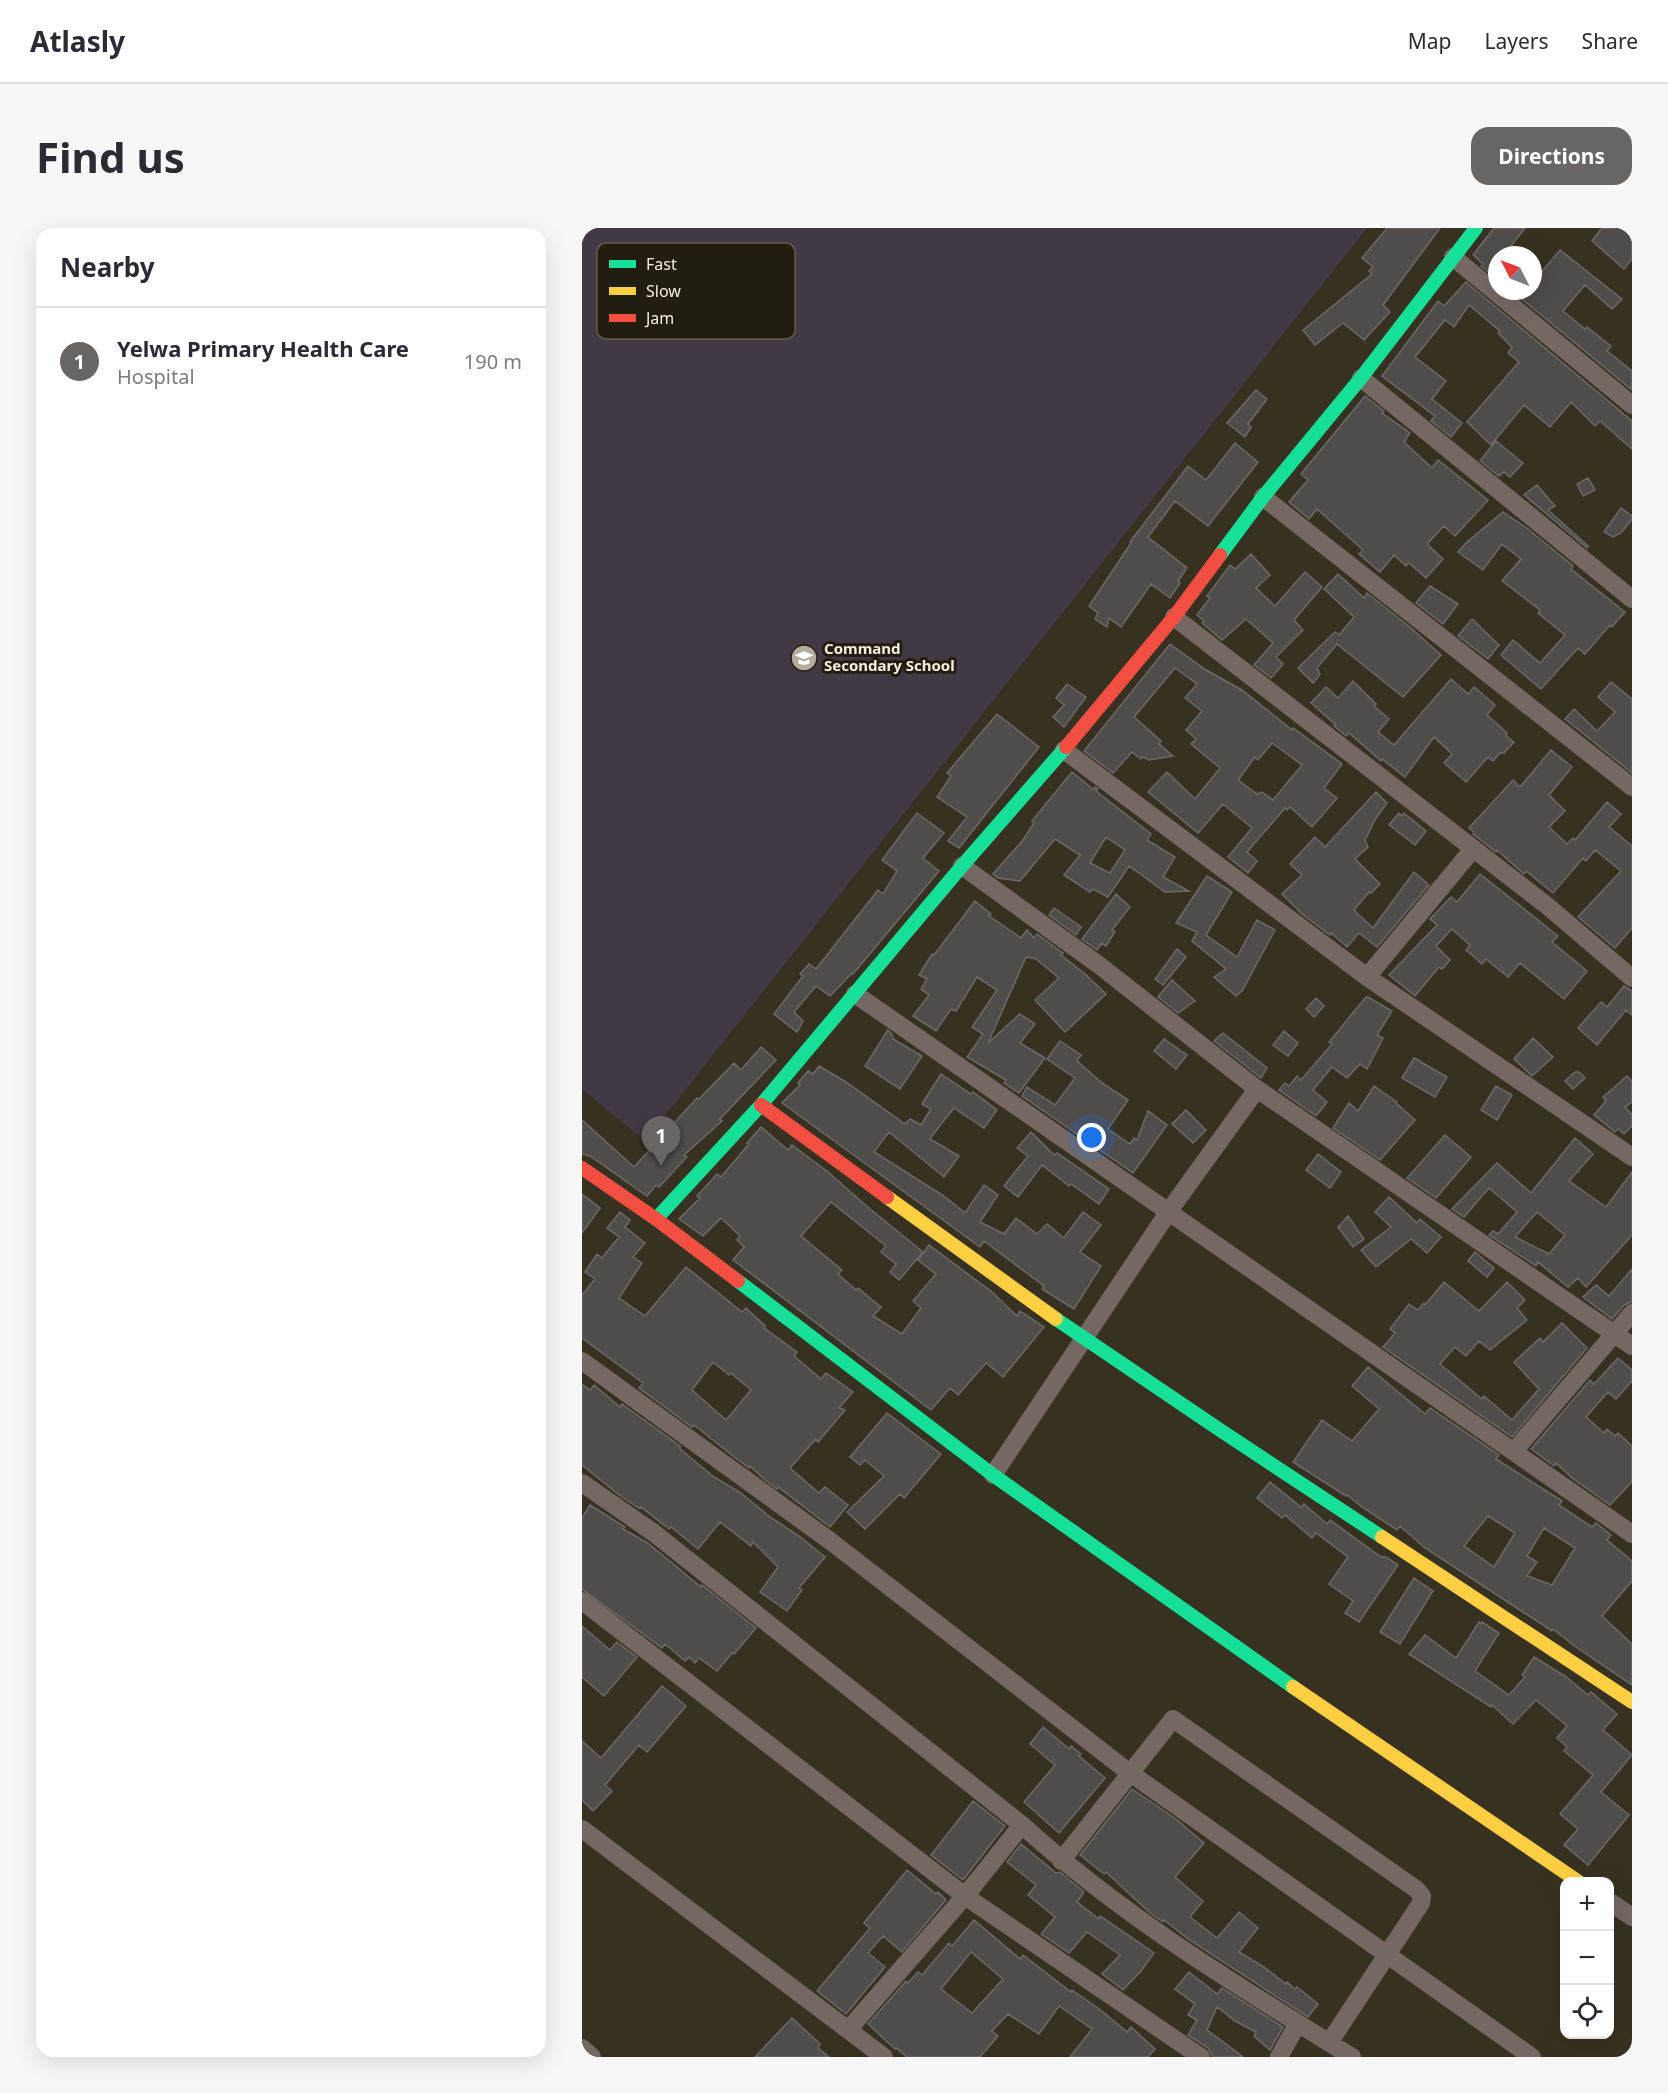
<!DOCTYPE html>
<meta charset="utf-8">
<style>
:root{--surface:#fff;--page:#f7f7f7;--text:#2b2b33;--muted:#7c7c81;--line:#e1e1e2;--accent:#686562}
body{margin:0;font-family:"Noto Sans",sans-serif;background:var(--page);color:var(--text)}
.controls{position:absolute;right:18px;bottom:18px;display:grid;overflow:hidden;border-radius:12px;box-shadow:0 6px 24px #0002}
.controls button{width:54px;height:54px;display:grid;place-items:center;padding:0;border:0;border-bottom:2px solid var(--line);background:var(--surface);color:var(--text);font:30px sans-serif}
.compass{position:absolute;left:906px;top:18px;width:54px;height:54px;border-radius:50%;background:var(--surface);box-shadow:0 6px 24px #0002;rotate:312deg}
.you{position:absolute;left:510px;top:910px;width:21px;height:21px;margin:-15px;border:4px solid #fff;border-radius:50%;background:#1a73e8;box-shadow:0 0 0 9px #1a73e833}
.badge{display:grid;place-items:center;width:39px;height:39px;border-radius:50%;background:var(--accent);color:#fff;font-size:20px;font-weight:700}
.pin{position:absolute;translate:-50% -50px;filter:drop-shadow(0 2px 3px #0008)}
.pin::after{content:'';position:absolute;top:32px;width:21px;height:18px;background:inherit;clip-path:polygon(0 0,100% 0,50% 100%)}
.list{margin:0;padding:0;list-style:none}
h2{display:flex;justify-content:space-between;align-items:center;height:78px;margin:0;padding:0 24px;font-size:26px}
h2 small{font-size:20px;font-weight:400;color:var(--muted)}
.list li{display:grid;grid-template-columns:39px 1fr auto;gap:18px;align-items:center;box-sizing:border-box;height:108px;padding:0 24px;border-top:2px solid var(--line)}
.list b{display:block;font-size:22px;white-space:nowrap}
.list p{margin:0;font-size:20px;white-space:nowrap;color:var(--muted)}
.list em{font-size:20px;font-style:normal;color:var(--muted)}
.icon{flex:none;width:33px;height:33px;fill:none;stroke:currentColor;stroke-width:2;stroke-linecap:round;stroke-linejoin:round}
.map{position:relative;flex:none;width:1050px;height:1829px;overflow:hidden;border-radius:18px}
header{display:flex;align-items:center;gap:36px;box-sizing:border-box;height:84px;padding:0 30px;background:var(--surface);border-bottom:2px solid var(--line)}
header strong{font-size:28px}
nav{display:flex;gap:33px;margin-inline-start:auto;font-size:21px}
.intro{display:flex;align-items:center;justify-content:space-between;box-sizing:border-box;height:144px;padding:0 36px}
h1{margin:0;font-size:42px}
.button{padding:15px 27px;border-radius:18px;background:var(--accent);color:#fff;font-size:21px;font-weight:700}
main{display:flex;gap:36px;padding:0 36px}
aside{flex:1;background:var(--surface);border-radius:18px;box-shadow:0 6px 24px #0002}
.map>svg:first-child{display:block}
.education{fill:#413944}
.building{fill:#4f4c4a;stroke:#6c6a69;stroke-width:1.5;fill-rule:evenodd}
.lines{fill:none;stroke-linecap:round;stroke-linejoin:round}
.street{stroke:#756863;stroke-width:18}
.fast{stroke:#16e098;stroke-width:14}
.slow{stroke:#ffcf43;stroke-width:14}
.jam{stroke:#f24e42;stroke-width:14}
.labels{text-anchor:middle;stroke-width:6;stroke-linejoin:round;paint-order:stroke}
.poi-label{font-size:15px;font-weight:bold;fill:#f5eede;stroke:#221d11;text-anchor:start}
.key{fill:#221d11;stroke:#615c4e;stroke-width:1.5}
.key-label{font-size:16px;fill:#f5eede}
</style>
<header>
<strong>Atlasly</strong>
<nav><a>Map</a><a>Layers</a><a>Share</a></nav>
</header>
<div class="intro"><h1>Find us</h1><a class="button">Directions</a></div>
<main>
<aside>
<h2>Nearby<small></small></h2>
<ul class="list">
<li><span class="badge">1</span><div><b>Yelwa Primary Health Care</b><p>Hospital</p></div><em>190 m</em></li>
</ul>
</aside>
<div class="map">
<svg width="1050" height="1829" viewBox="0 0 1050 1829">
<rect width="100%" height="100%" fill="#373121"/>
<path class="education" d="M0 0H785L63 913 0 861Z"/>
<path class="building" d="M805 0H858L801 77 808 84 782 112 761 95 733 117 721 102 790 46 787 43 791 39 780 30Z
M912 0H943L922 27H915V51L899 38 901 36 891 27Z
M1020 0H1050V31L1042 41 1010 13Z
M978 22 1040 71 1030 81 1003 57 981 83 1003 101 1005 99 1029 118 1025 123 1050 143V162L930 63H951V54Z
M884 54 1050 193V221L1018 193 1013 198 989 174 968 199 942 177 909 217 885 194 937 134 926 125 930 119 916 105 918 103 887 77 872 99 863 92 833 129 864 153 850 171 880 195 869 209 849 193 853 188 800 148 856 73 862 78Z
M674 162 685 171 666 196 669 199 663 209 645 195Z
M783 168 802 183 800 185 828 205 822 214 850 240 856 232 906 272 873 308 862 298 845 316 861 331 844 350 827 335 824 338 812 327 798 344 777 326 781 322 735 281 727 291 707 274 726 252 719 246Z
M914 213 941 235 928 249 922 244 917 248 898 233Z
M653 215 676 234 626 298 593 273 566 309 605 340 596 353 598 355 588 370 569 356 539 399 527 390 525 399 513 391 516 385 507 378 549 315 548 314 606 238 624 252Z
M1006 250 1013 262 1001 268 995 256Z
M955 257 973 278 966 282 1006 318 1005 320 942 267Z
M1039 280 1050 288V291L1039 305 1031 309 1022 304Z
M921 284 946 301 991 338 989 341 1043 384 1030 399 1028 397 1003 426 996 420 959 461 919 427 931 412 958 435 983 407 956 385 958 382 920 353 939 331 920 316 901 342 876 324 885 314Z
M669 326 688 347 674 360 693 378 723 344 740 359 712 392 721 402 694 429 701 436 689 450 672 437 691 415 664 391 640 412 620 395 622 393 615 387 628 370 625 368 648 337 653 341Z
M756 346 782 370 785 365 828 399 859 427 821 469 755 416 735 440 738 446 731 455 716 440 753 404 757 407 772 389 742 361Z
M848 358 876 376 861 396 834 375Z
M890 391 917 417 906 431 876 408Z
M588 416 624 442 660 462 710 502 711 500 760 536 742 560 755 570 730 599 708 579 705 582 703 580 665 624 675 633 666 645 646 629 670 600 641 576 616 605 566 564 585 544 613 571 638 540 609 516 614 511 604 502 620 483 603 470 615 456 593 440 552 489 579 513 577 516 591 528 567 532 561 529 559 531 550 524 531 545 502 523ZM690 515 720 537 691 572 680 564 675 566 656 552 673 529 676 532Z
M869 451 886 466 892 459 913 477 905 487 925 505 924 508 932 514 922 525H918L911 533 906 529 884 554 862 535 870 526 852 509 823 549 800 531 799 533 767 505 764 508 757 502 752 498 754 497 729 475 744 459 756 470 771 453 794 476 792 478 807 491 796 504 812 517Z
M1029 454 1050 471V545L983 491 992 481 1015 503 1033 484 1016 469Z
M485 456 504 469 482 499 471 489 482 477 474 470Z
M415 486 457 519 377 620 366 613 385 589 355 569 369 548 365 545Z
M969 522 990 539 967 567 983 583 967 599 985 616 991 610 993 612 1025 574 1039 586 1027 599 1050 618V700L1033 720 996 689 1039 643 1013 622 1004 633 1001 630 971 665 944 643 942 646 915 622 914 624 891 606 892 604 887 600 931 552 938 559Z
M490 544 512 562 513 559 516 561 514 563 569 606 565 612 593 629 581 649 607 663 583 664 547 638 526 669 511 661 508 664 482 647 498 627 473 611 438 653 416 650 411 646 441 612 452 595 450 593ZM524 609 543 622 528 645 508 635Z
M794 564 805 575 794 590 783 612 786 619 773 631 798 656 789 665 787 664 772 682 791 700 832 644 847 657 795 719 777 705 765 719 749 705 748 707 720 686 700 666 720 647 708 636 733 609 743 619Z
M335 585 362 605 341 630 357 643 271 746 270 745 248 768 234 758 212 784 221 793 215 804 192 786 221 748 218 746 227 736 234 741 296 662 301 666 315 643 300 632Z
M817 585 820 588 822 585 844 603 833 617 807 597Z
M898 646 976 708 970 714 1005 743 982 771 938 735 926 749 904 731 900 736 884 722 888 717 870 701 854 718 868 732 860 741 857 739 833 768 807 747 855 697 848 691 869 669 875 674Z
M625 648 650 664 624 707 655 729 675 692 693 702 660 763 654 768 632 749 644 741 610 713 615 704 594 695Z
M534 666 548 679 530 702 533 704 524 718 520 715 515 722 500 711Z
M393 673 409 686 407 688 439 710 445 702 452 710 455 706 481 725 479 727 503 746 524 766 483 804 453 772 477 750 454 731 444 729 406 815 438 786 453 796 438 815 463 830 437 865 422 855 424 852 385 829 401 806 390 799 415 762 395 749 374 783 369 781 354 803 331 788 347 767 339 761 345 751 337 747 350 726 352 727Z
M472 680 499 699 494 707 467 687Z
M595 721 604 729 581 757 573 751Z
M590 752 613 773 596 785 576 769Z
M1042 758 1050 763V787L1044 782 1015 817 996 800 1019 774 1025 779Z
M784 769H786L810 783 795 807 801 810 785 841 778 836 765 850 750 839 731 862 745 874 734 888 697 862 703 855 707 858 715 848 719 852 750 816 747 814Z
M734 770 742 778 732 789 724 781Z
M306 802 310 806 311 811 340 828 318 861 283 838Z
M702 803 716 815 706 828 691 817Z
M641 805 685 840 679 850 632 813Z
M951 810 971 829 950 848 932 831Z
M582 811 605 827 594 841 572 823Z
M478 813 499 827 495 833 520 855 546 872 526 901 548 916 552 910 555 912 566 883 585 897 551 945 440 868 445 859 473 877 493 850 465 831Z
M179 819 194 832 138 891 140 893 102 927 105 929 77 959 74 957 65 968 8 928 0 926V892L52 939 115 870 117 871 152 835 159 842Z
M832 830 865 849 853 869 820 850Z
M237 838 264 854 323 896 328 891 339 897 349 881 340 876 359 846 389 866 391 864 415 882 402 900 372 880 356 900 348 911 377 928 362 949 307 904 292 924 362 968 383 985 402 957 416 967 398 994 422 1006 434 990 455 1006 465 996 482 1010 501 984 519 997 498 1024 519 1038 492 1081 460 1061 462 1058 402 1013 398 1019 200 875 218 857 216 855 226 843 231 846Z
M993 844H997L1003 850 991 861 983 853Z
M1045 848 1050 853V874L1043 879 1050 887V898L1042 906 1036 901 1033 904 1012 887 1024 873 1021 869Z
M792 858 815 874 814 875 833 892 798 932 751 900 767 875 776 883Z
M914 858 930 867 915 892 899 882Z
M604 882 624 902 611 915 590 896Z
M179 899 206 922 210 917 246 944 288 981 341 1024 317 1052 308 1044 314 1036 299 1024 304 1018 249 974 219 1008 260 1042 256 1046 274 1062 276 1060 299 1079 291 1088 320 1106 339 1080 331 1073 354 1046 336 1032 347 1017 410 1064 435 1088 438 1083 462 1099 421 1149 404 1135 376 1167 368 1160 349 1182 151 1032 162 1019 155 1012 158 1008 139 990 121 1008 97 991 118 970 115 968 135 946 139 949 167 916 165 915Z
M449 904 472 927 475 925 527 961 517 976 489 956 487 958 460 937 436 969 422 958 446 928 435 920Z
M863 907 889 929 854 970 825 950Z
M993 910 1011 926 987 953 1024 979 1050 944V1007L1004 1059 996 1050 986 1059 956 1034 954 1038 907 1007 911 1003 916 1006 935 984 907 960 882 989 870 981 915 935 949 965ZM955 984 983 1007 967 1026 933 1009Z
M736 926 759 944 748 960 724 942Z
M0 966 18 980 0 1005Z
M807 969 835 995 838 991 859 1009 845 1025 829 1011 794 1039 779 1022 809 999 793 984Z
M38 984 48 992 43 999 63 1015 51 1029 60 1035 37 1070 63 1088 104 1039 160 1084 164 1080 183 1098 182 1100 215 1124 212 1128 239 1151 244 1145 271 1164 257 1180 263 1182 236 1214 234 1211 208 1240 237 1265 243 1259 266 1277 248 1299 196 1259 195 1261 184 1253 168 1238 167 1240 151 1228 112 1197 110 1199 57 1160 61 1155 0 1110V1067L13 1051 3 1044 15 1026 20 1030 37 1009 25 1000ZM131 1134 147 1147 149 1145 169 1162 144 1192 110 1162Z
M766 988 782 1011 771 1019 756 999Z
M893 1024 912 1040 905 1049 886 1033Z
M1050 1041V1074L1042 1077 1030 1091 1001 1069 1014 1057 1027 1068Z
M862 1054 897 1083 925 1054 943 1072 935 1080 945 1092 908 1122 897 1113 884 1128 873 1119 858 1136 900 1171 902 1168 930 1192 957 1161 932 1134 958 1110 961 1114 980 1095 1005 1120 930 1209 801 1119 813 1105 808 1101 827 1076 836 1082 842 1075 843 1077Z
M1036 1130 1050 1142V1153L1034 1171 1026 1164 1004 1189 1022 1205 1025 1201 1033 1208 1036 1205 1050 1218V1254L1028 1277 990 1250 974 1235 972 1238 949 1221 1008 1152 1012 1156Z
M786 1139 843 1186 848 1180 917 1227 914 1231 980 1273 977 1277 1010 1299 1014 1295 1029 1307 1025 1312 1050 1333V1353L1020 1388 1050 1416V1457L991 1417 971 1401 970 1403 843 1320 818 1298 815 1302 780 1279 765 1267 764 1268 711 1234 740 1192 770 1213 797 1181 770 1158ZM906 1288 933 1305 912 1339 882 1318ZM962 1300 993 1320 970 1357 945 1348 955 1334 945 1328Z
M0 1156 8 1162 12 1157 38 1179 40 1176 98 1218V1221L132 1249 159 1265 188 1289 217 1308 243 1329 217 1360 220 1362 205 1383 178 1364 196 1339 171 1314 169 1318 138 1294 116 1321 89 1299 87 1301 59 1279 58 1281 37 1267 0 1237Z
M305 1185 359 1226 322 1270 318 1266 283 1301 265 1284 302 1248 283 1232 278 1237 268 1229Z
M688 1254 719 1279 722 1276 745 1296 748 1292 799 1329H804L816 1337 777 1394 763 1385 771 1373 747 1356 766 1329 734 1305 730 1310 703 1287 700 1290 675 1270Z
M8 1277 43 1299 41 1301 66 1315 119 1359 120 1357 174 1400 152 1426 150 1425 135 1443 117 1430 113 1435 107 1429 103 1433 83 1416 80 1420 0 1361V1290Z
M832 1350 851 1363 818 1416 798 1404Z
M897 1394 899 1396 900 1394 917 1405 893 1443 927 1467 943 1449 940 1447 952 1429 983 1448 1006 1467 1009 1464 1035 1486 1021 1502 1050 1527 1019 1564 1047 1587 1006 1637 982 1617 996 1601 978 1586 1011 1547 982 1523 985 1519 975 1510 985 1498 954 1472 931 1496 910 1477 909 1479 827 1426 843 1407 874 1430Z
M0 1398 28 1422 35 1414 55 1429 22 1468 0 1449Z
M80 1458 104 1478 65 1524 57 1517 23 1557 30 1563 11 1583 0 1572V1513L19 1530Z
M461 1499 487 1521 489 1518 499 1526 497 1528 523 1550 477 1605 442 1574 473 1537 448 1516Z
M550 1561 594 1591 622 1615 593 1649 621 1673 608 1689 635 1710 657 1684 676 1700 657 1724 682 1739 704 1756 705 1754 713 1761 715 1759 736 1776 726 1789 606 1711 582 1692 581 1694 568 1685 524 1644 522 1646 498 1627Z
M391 1573 423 1598 381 1652 349 1627Z
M439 1616 474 1645 478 1644 502 1664 495 1674 517 1691 518 1688 572 1725 559 1743 541 1762 520 1746 538 1727 505 1704 487 1725 459 1706 473 1689 446 1667 454 1657 425 1634Z
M325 1642 354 1666 356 1664 364 1672 320 1724 301 1708 286 1725 303 1739 264 1786 235 1763 288 1700 282 1695Z
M392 1692 438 1731 441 1727 489 1764 490 1762 520 1783 545 1804 549 1799 573 1821 566 1829H488L510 1801 477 1778 457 1806 426 1786 410 1803 416 1808 398 1829H325L314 1820 313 1821 286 1796 324 1753 326 1755 336 1744 340 1747 367 1715 370 1718ZM389 1724 421 1751 390 1785 359 1761Z
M607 1744 635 1766 640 1760 701 1799 688 1822 672 1808 674 1804 653 1793 635 1779 625 1802 661 1829H631L626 1820 606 1807 615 1792 606 1787 613 1776 593 1761Z
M210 1790 238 1816 236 1820 247 1829H173Z"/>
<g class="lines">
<path class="street" d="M871 29 1050 177
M779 150 1050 371
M681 269 1050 559
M592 389 963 676 1050 750
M482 522 785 749 1050 929
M380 638 517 737 675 861 1050 1118
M785 749 891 621
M273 766 1050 1306
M0 1133 247 1312 548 1545 950 1829
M932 1223 1050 1085
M411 1247 587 983 675 861
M0 1255 72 1305 440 1597C540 1688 656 1758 770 1829
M0 1373 383 1668 619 1829
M0 1601 302 1829
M479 1633 591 1491 834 1661 840 1668 839 1675 747 1815
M1028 1674 1050 1689
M266 1802 383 1668 440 1597
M0 1820 10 1829
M697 1829 716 1795"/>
<path class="fast" d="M638 327 681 269 779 150 894 0
M74 991 179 877 380 638 484 519
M156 1053 411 1247 711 1459
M474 1091 638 1202 800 1309"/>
<path class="slow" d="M305 969 474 1091
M800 1309 1050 1474
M711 1459 997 1654"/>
<path class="jam" d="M484 519 592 389 638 327
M179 877 305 969
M0 940 74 991 156 1053"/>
</g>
<defs>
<symbol id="school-disc" viewBox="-11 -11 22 22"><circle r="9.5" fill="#b2ac9c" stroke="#221d11"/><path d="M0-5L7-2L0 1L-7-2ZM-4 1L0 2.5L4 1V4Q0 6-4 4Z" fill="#fff"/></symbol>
</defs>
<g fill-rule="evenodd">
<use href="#school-disc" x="207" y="415" width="30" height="30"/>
</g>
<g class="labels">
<g class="poi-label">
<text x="242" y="426">Command<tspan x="242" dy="17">Secondary School</tspan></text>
</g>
</g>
<rect x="15" y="15" width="198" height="96" rx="9" class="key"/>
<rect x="27" y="32" width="27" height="8" fill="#16e098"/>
<rect x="27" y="59" width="27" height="8" fill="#ffcf43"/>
<rect x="27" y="86" width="27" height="8" fill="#f24e42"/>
<g class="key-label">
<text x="64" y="42">Fast</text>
<text x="64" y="69">Slow</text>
<text x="64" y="96">Jam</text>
</g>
</svg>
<div class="controls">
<button>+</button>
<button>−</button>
<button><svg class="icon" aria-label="locate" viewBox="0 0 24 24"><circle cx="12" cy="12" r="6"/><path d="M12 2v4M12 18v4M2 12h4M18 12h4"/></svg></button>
</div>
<svg class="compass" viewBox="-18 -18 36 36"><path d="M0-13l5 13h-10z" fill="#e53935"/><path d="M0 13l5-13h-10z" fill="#7c7c81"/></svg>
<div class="you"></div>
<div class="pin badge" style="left:79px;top:938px">1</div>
</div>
</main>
